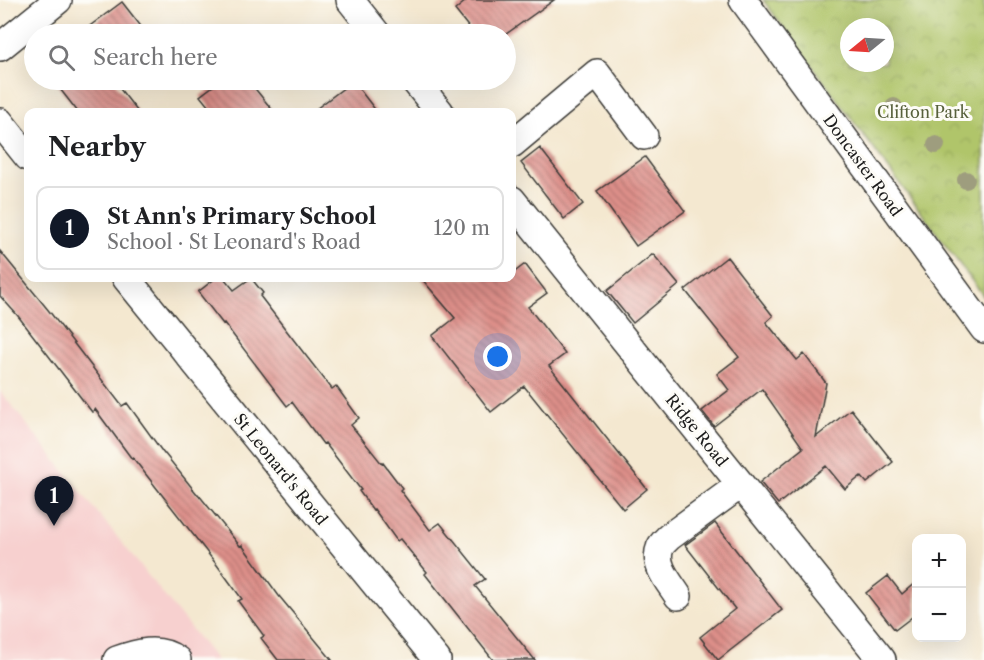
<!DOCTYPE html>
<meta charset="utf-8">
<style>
:root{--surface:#fff;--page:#f6f6f6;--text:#202124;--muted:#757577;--line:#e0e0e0;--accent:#111827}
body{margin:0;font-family:"Libre Caslon Text",serif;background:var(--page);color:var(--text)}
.controls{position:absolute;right:18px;bottom:18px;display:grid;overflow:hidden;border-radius:12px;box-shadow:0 6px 24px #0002}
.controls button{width:54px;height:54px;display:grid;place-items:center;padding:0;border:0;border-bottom:2px solid var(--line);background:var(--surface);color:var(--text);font:30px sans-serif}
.compass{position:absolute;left:840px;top:18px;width:54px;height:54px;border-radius:50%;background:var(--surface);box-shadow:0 6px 24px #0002;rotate:252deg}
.you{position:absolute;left:498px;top:357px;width:21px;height:21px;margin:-15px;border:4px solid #fff;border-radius:50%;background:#1a73e8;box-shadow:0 0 0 9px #1a73e833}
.badge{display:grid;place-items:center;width:39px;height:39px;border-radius:50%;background:var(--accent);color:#fff;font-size:20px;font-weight:700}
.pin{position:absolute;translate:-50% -50px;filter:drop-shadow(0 2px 3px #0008)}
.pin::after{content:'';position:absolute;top:32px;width:21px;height:18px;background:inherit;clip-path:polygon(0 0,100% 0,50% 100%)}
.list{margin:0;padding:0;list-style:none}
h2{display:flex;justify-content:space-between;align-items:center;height:78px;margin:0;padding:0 24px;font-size:26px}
h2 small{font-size:20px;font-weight:400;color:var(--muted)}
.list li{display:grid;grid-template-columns:39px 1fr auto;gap:18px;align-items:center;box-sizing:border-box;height:84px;margin:0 12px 12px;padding:0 12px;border:2px solid var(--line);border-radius:12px}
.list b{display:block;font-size:22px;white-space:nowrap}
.list p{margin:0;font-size:20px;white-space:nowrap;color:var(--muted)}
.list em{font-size:20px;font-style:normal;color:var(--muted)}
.icon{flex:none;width:33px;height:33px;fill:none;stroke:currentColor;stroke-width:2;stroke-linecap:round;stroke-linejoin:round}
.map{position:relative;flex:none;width:984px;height:660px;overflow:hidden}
.search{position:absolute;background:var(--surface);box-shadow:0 6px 24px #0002;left:24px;top:24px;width:492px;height:66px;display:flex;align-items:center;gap:15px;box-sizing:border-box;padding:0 21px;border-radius:33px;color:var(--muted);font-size:22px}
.panel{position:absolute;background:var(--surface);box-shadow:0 6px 24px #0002;left:24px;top:108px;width:492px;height:174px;border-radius:12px}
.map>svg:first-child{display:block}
.built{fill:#f7d0cf}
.park{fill:url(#park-crowns);stroke:#667043;stroke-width:1.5;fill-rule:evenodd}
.building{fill:url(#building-back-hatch)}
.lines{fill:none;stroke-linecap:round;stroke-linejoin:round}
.minor-casing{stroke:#3c3b37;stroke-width:30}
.minor{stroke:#fff;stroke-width:27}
.tree{fill:#9e9d7e}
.labels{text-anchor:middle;stroke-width:6;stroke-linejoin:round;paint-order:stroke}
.park-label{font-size:16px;fill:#57603b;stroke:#fdfcf7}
.street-label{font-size:16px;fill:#1c1c1c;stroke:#fdfcf7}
</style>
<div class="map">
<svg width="984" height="660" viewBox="0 0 984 660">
<defs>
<pattern id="park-crowns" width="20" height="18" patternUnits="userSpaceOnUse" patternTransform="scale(1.5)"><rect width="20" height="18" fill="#b0c56a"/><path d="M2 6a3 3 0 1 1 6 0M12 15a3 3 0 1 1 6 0" fill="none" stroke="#97a95b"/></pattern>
<pattern id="building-back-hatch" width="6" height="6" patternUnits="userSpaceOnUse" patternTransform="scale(1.5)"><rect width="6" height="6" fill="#dd8f89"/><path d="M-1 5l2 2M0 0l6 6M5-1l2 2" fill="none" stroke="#b2746f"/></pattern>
</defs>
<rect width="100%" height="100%" fill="#fdfcf7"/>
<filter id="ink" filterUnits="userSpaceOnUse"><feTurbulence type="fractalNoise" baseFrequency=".0167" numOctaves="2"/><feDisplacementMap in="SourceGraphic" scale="12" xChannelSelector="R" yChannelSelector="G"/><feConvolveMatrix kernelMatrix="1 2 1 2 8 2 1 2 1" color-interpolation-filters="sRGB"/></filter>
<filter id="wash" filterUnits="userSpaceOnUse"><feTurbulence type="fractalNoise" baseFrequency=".008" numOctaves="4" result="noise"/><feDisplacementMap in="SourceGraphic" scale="24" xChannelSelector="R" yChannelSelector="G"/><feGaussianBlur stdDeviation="1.35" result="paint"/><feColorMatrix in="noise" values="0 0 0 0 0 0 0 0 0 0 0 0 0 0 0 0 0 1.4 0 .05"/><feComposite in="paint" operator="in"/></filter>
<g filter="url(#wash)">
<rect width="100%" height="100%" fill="#f4e8d0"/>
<path class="built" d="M0 391 216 660H0Z"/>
<path class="park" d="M763 0H984V297ZM849 27H885V63H849Z"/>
<g id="blocks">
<path class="building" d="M467 0H554L506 34H474L455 10Z
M122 2 147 34H79Z
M53 80H113L138 112H78Z
M221 80H248L274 112H213L200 96Z
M353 81 377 112H312Z
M540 148 583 204 564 219 521 163Z
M645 157 685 211 636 246 597 191Z
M0 251 49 311 122 406 127 403 164 454H165L197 494H198L240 546 242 545 279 596 332 660H278L261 638 264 636 238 601 242 599 217 565 133 458 132 459 95 409 92 412 18 316 0 296Z
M653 254 679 285 633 323 607 291Z
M727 257 773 316 766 322 797 360 804 354 826 383 816 437 851 409 893 462 867 483 861 476 845 489 826 466 778 504 760 482 803 448 762 389 714 426 702 411 729 390 717 374 739 357 685 290Z
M525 264 547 293 528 307 565 354 549 366 647 489 623 509 524 386 491 412 432 336 455 318 421 278H512V274Z
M216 278H224L234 290 251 278 263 293 260 296 303 352 332 389 336 386 359 418 351 425 382 464 383 463 402 488 400 490 430 530 440 523 485 579 475 586 535 660H493L425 574 427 572 400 539 397 541 374 509 373 510 359 491 361 490 325 443 323 444 292 402 287 406 224 323 223 324 198 292Z
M715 523 782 610 718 660 700 637 735 609 685 545Z
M888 576 902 594 916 582V614L895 630 866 593Z"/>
</g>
</g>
<g filter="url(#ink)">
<use href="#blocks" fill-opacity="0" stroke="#3c3b37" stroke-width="1.5"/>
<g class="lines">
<defs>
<path id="minor" d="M350 0 377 34
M743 0 984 329
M0 47 58 0
M414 80 440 112
M0 122 28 157
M512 144 597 73 644 136
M512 200 882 660
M126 278 437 660
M678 596C670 583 653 565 660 548 661 544 666 540 669 537L740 485
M117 660C136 653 159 646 177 660"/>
</defs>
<use href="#minor" class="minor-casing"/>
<use href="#minor" class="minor"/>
</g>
<g class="tree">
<circle cx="894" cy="107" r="9"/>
<circle cx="936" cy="145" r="9"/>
<circle cx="966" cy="180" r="9"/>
</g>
</g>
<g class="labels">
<g class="park-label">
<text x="923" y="118">Clifton Park</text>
</g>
<g class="street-label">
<text transform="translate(863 165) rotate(54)" y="6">Doncaster Road</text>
<text transform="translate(697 430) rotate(51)" y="6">Ridge Road</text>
<text transform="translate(281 469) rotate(51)" y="6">St Leonard's Road</text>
</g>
</g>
</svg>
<div class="controls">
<button>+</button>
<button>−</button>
</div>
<svg class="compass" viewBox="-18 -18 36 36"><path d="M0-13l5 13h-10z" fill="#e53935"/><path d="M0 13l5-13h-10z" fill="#757577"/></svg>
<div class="you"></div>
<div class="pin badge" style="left:54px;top:526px">1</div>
<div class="search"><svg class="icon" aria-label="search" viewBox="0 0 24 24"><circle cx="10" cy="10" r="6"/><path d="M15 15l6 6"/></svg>Search here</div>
<section class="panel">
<h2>Nearby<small></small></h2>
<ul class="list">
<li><span class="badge">1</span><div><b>St Ann's Primary School</b><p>School · St Leonard's Road</p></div><em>120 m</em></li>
</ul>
</section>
</div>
